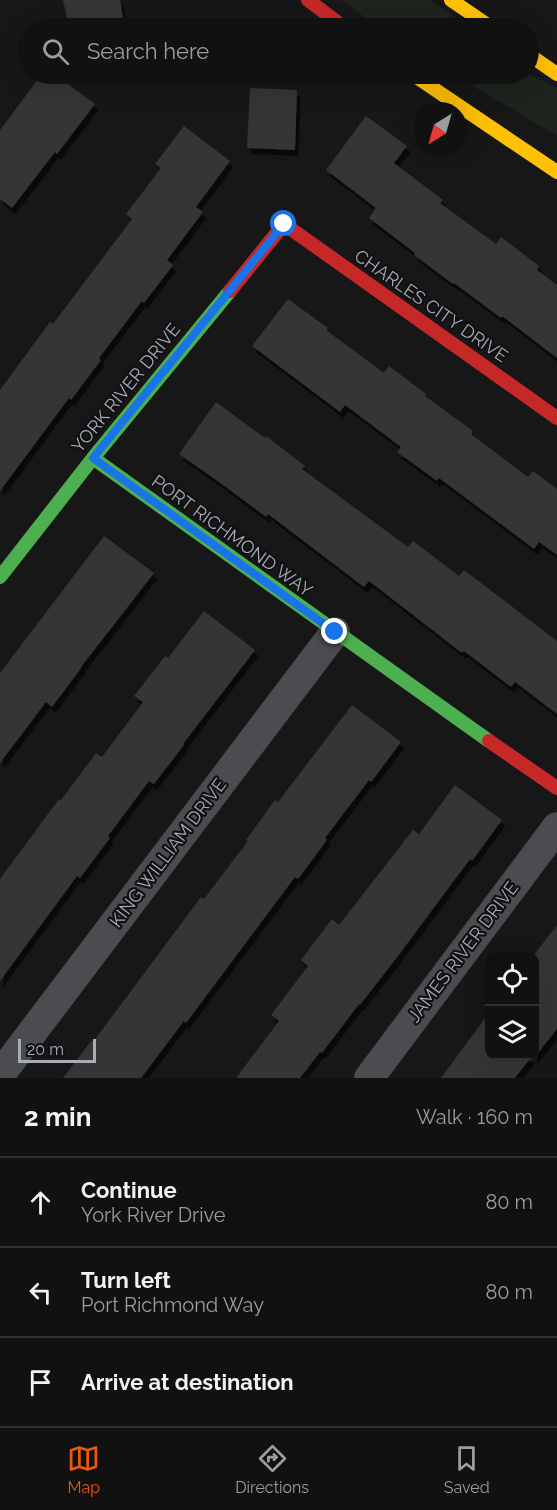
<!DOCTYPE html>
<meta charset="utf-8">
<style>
:root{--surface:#111;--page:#1e1f1f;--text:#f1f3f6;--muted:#9c9d9f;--line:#303131;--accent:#ea580c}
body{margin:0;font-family:Raleway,sans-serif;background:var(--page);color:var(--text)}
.controls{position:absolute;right:18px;bottom:18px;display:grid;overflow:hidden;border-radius:12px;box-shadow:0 6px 24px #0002}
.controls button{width:54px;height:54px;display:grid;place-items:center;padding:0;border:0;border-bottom:2px solid var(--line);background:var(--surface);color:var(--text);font:30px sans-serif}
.compass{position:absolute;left:413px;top:102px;width:54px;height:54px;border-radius:50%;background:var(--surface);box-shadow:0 6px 24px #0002;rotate:217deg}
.scale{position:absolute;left:18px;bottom:15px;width:78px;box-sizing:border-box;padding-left:6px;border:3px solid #a8adb8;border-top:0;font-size:16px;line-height:21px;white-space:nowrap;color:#a8adb8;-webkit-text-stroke:4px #111113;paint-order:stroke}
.stop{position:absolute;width:18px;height:18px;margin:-14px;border:4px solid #1a73e8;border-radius:50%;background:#fff}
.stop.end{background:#1a73e8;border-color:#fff;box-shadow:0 2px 6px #0008}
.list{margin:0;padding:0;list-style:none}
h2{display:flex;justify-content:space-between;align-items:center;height:78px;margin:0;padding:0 24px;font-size:26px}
h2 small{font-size:20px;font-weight:400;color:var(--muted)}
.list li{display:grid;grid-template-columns:39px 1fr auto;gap:18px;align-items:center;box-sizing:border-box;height:90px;padding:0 24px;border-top:2px solid var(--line)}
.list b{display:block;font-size:22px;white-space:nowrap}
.list p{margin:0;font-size:20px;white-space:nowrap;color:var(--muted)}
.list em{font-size:20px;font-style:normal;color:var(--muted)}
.icon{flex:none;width:33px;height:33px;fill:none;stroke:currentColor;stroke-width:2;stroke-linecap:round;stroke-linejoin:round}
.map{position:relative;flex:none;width:557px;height:1078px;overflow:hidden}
.search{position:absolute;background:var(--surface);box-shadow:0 6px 24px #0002;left:18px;right:18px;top:18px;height:66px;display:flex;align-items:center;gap:15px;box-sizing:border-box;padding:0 21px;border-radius:33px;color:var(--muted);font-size:22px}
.sheet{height:348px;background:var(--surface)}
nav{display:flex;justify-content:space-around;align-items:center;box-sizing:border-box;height:84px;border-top:2px solid var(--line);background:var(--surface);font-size:16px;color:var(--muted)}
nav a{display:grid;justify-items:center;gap:3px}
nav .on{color:var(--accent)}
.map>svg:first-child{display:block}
.green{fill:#1d241e}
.building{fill:#353536;filter:url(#shadow)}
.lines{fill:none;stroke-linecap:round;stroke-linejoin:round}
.street{stroke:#4b4c50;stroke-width:30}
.fast{stroke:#4caf50;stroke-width:14}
.slow{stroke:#ffc107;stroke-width:14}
.jam{stroke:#c62828;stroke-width:14}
.route{stroke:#1a73e8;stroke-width:8}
.labels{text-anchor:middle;stroke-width:4.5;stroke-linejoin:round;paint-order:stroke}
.street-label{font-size:18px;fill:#a8adb8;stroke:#111113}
</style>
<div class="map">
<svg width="557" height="1078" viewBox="0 0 557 1078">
<defs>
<filter id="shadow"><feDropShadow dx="3.5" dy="6" stdDeviation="0" flood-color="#0009"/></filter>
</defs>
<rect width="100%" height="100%" fill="#171717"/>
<path class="green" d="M341 0H430L471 28H380Z
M453 74H528L557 88V136Z"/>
<path class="building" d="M63 0H120L125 28H69Z
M42 74H54L95 104 57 154 55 152 12 208 0 199V130Z
M250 88 297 90 295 150 247 148Z
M366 116 407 146 394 163 443 200 440 203 496 244 501 237 539 266 537 270 557 285V358L502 316 501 318 454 283 453 284 414 255 415 253 369 218 376 208 326 170Z
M184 126 230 161 196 207 203 212 167 260 173 265 144 303 142 301 99 358 101 360 71 400 69 398 0 491V390L50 322 53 324 132 219 126 214 161 168 155 164Z
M288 299 328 328 326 330 384 373 389 366 426 394 425 396 473 431 471 434 528 477 533 471 557 489V555L539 542 534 549 439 478 437 481 397 452 401 447 345 405 340 412 252 346Z
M216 402 265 438 266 436 305 466 302 469 408 547 413 541 459 576 464 570 557 641V714L515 682 511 687 464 651 462 653 369 581 364 587 268 514 266 517 219 482 179 454Z
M104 536 154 573 81 667H82L52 707 46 702 0 763V673Z
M204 611 255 650 183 744 184 745 154 784 149 781 108 836 110 838 80 878 77 876 0 981V879L59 799 60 801 96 753 102 757 143 702 134 696 165 656 168 658Z
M352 705 401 742 371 782 369 780 325 838 327 840 298 879 295 877 186 1023 184 1021 141 1078H63L91 1041 93 1042 201 897 204 899 248 841 246 840 275 800 278 802Z
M455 785 502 820 472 861 470 859 398 956 360 1005 359 1004 322 1053 320 1052 300 1078H236L279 1021 271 1015 308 966 301 960 332 919 339 925 413 830 419 834Z
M557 925V1029L534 1058V955Z
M489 1013V1056H532L515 1078H441Z"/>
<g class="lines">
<path class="street" d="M0 1075 335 632
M369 1078 557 827"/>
<path class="fast" d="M93 458 489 741
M0 577 93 458 230 291"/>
<path class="slow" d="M451 0 492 28
M528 54 557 74
M412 74 557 172"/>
<path class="jam" d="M308 0 345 28
M230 291 284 224 557 418
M489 741 557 788"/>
</g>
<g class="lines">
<path class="route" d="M284 224 93 458 335 632"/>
</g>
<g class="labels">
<g class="street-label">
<text transform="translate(431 306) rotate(35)" y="6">CHARLES CITY DRIVE</text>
<text transform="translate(126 388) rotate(-51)" y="6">YORK RIVER DRIVE</text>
<text transform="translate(232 536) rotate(36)" y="6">PORT RICHMOND WAY</text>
<text transform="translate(168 853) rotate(-53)" y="6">KING WILLIAM DRIVE</text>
<text transform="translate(463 952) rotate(-53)" y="6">JAMES RIVER DRIVE</text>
</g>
</g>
</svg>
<div class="controls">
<button><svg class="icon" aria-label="locate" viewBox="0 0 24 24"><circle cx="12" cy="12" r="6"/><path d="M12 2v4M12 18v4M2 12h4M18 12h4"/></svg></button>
<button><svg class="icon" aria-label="layers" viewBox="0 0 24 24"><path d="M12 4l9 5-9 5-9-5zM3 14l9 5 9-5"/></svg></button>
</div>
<svg class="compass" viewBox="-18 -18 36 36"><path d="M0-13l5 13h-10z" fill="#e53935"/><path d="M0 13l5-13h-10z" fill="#9c9d9f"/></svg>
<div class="scale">20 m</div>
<div class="stop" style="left:284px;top:224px"></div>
<div class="stop end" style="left:335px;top:632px"></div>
<div class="search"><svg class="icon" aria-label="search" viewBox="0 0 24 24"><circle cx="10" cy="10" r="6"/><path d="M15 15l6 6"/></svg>Search here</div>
</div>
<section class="sheet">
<h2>2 min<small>Walk · 160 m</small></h2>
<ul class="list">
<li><svg class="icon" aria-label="ahead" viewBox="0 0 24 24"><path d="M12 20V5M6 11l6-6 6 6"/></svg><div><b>Continue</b><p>York River Drive</p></div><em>80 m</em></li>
<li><svg class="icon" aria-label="left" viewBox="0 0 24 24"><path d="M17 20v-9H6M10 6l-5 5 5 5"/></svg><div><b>Turn left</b><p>Port Richmond Way</p></div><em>80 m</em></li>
<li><svg class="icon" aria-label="arrive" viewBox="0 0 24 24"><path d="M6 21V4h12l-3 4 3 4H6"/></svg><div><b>Arrive at destination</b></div></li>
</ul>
</section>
<nav>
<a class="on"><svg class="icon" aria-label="map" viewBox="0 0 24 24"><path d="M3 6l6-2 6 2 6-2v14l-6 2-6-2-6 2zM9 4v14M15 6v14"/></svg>Map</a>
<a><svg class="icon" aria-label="directions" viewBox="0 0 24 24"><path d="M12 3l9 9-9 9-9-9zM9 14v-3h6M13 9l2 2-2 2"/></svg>Directions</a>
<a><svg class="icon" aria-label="saved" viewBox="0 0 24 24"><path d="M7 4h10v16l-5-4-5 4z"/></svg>Saved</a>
</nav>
